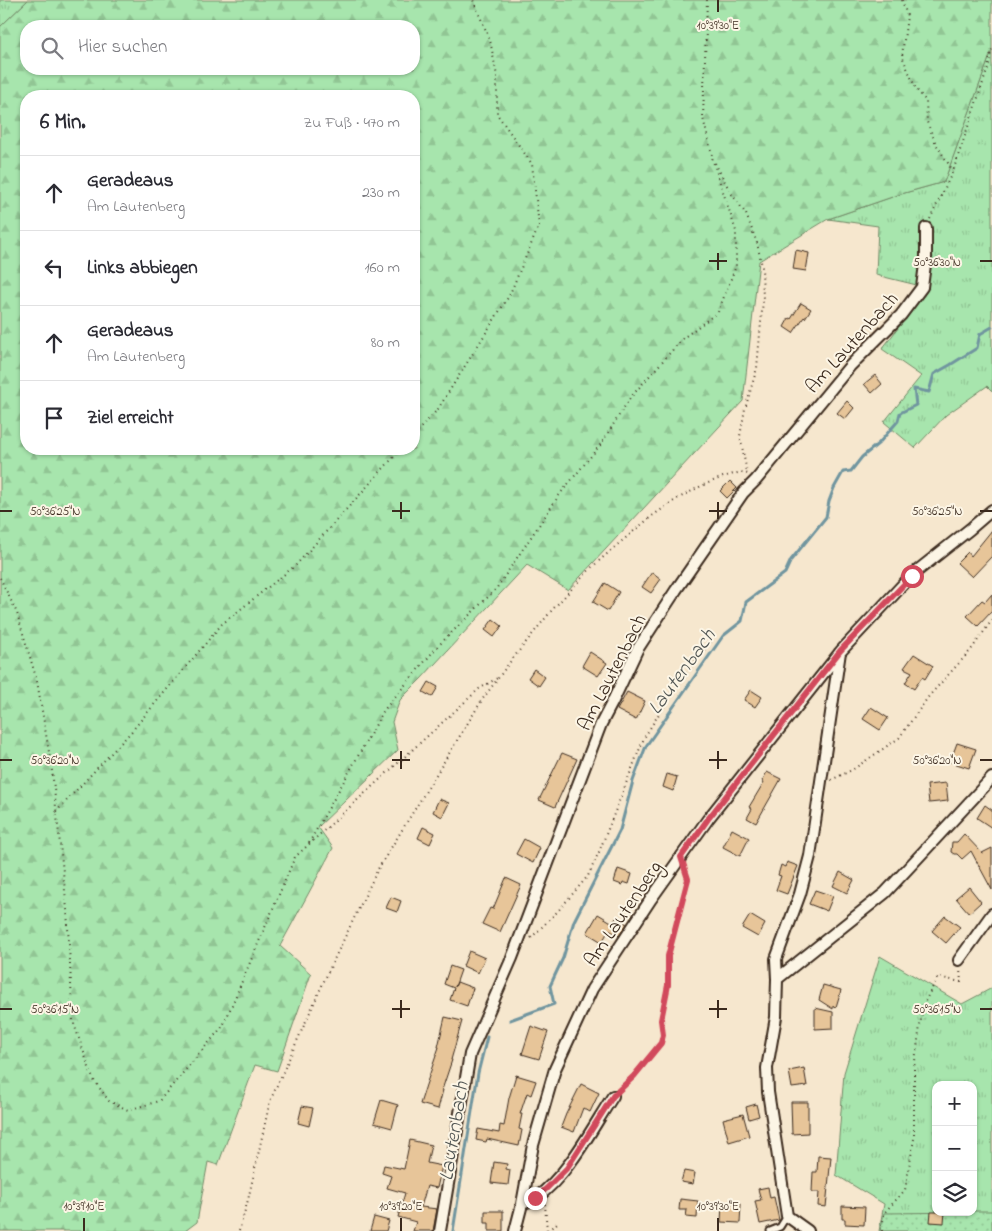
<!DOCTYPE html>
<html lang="de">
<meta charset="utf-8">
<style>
:root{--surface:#fff;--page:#f7f7f7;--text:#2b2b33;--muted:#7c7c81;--line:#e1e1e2}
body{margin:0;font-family:"Indie Flower",sans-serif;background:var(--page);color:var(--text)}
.controls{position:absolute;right:15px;bottom:15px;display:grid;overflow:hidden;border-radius:10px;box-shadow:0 1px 4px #0004}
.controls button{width:45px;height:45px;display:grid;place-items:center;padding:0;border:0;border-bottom:1px solid var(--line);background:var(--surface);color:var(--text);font:25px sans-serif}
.stop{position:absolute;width:15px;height:15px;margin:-11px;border:4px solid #d1495b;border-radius:50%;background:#fff}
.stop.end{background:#d1495b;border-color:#fff;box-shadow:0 1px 5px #0008}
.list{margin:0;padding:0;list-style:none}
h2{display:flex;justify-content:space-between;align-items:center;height:65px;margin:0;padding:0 20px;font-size:21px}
h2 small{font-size:16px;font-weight:400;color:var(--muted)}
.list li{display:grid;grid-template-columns:32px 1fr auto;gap:15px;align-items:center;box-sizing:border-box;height:75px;padding:0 20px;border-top:1px solid var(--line)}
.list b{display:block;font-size:19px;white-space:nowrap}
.list p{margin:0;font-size:16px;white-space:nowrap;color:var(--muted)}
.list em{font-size:16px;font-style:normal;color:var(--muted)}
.icon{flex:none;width:28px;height:28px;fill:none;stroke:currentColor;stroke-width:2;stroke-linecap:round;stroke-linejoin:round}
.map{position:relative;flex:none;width:992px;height:1231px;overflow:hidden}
.search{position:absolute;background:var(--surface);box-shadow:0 1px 4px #0004;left:20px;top:20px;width:400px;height:55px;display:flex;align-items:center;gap:12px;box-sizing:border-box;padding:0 18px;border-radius:20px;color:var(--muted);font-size:19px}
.panel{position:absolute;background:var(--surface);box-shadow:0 1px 4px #0004;left:20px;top:90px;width:400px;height:365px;border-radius:20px}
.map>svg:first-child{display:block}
.grass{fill:url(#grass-tufts);stroke:#718866;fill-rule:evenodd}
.forest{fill:url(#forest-firs);stroke:#718866;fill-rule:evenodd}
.garden{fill:url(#garden-dots);stroke:#718866}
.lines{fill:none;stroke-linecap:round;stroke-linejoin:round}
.stream{stroke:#70959f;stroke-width:3}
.building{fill:#e7c599;stroke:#3b2a1e}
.service-casing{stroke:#3b2a1e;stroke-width:9}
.minor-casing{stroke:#3b2a1e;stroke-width:14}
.path{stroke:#3b2a1e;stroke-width:2;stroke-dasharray:1 4;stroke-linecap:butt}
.service{stroke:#fcf5e5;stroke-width:5}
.minor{stroke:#fcf5e5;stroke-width:10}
.route{stroke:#d1495b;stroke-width:6}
.ticks{fill:none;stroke:#3b2a1e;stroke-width:2}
.labels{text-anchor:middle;stroke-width:4;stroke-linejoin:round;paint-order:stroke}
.street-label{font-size:20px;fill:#3b2a1e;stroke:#fcf5e5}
.water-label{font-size:21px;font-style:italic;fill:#515654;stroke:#fcf5e5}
.ticks-label{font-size:12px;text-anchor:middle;fill:#3b2a1e;stroke:#fcf5e5;stroke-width:4;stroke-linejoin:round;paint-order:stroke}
</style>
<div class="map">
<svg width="992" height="1231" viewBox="0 0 992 1231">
<defs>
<pattern id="grass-tufts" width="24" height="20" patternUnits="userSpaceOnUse" patternTransform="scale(1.25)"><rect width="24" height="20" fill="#a7e5ad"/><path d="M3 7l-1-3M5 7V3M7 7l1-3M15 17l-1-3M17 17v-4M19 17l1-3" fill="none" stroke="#91c594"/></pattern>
<pattern id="forest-firs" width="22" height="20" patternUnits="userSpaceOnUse" patternTransform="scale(1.25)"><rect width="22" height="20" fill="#a7e5ad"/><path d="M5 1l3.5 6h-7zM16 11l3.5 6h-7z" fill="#91c594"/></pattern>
<pattern id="garden-dots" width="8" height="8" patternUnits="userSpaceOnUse" patternTransform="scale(1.25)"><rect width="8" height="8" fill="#a7e5ad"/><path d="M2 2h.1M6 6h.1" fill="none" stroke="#91c594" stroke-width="1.8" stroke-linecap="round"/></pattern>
</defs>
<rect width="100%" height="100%" fill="#f6e7ce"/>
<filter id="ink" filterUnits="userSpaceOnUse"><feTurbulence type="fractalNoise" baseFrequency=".02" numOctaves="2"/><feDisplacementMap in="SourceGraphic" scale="10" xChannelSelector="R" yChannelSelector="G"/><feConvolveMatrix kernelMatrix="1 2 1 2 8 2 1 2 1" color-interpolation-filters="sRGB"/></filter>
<g filter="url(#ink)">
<path class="grass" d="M0 0H28L0 27Z
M992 50V391L987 386 946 415 915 448 884 422 921 376 882 349 929 288 876 275 878 226 828 219 901 194 944 182Z
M880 956 962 1004 992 988V1231H879L884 1204 836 1175 844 1073ZM936 1085H973V1212H936Z"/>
<path class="forest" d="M28 0H992V50L944 182 901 194 828 219 759 261 743 401 568 590 527 565 421 679 400 700 392 722 398 750 318 827 333 848 280 946 311 974 277 1071 255 1065 218 1165 208 1162 197 1222 185 1231H0V27ZM26 26H414V69H26ZM26 96H414V449H26Z"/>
<path class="garden" d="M973 1211H992V1231H880L884 1213 973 1212Z"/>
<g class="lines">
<path class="stream" d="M510 1020 554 1004 550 986 563 958 574 921 620 830 633 781 646 746 723 636 742 621 746 602 785 573 791 560 826 517 829 501 834 488 843 472 851 471 862 457 879 443 898 421 900 413 916 405 914 389 929 392 934 374 950 365 977 348 980 334 992 327
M453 1231 478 1073 487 1037"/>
</g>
<path class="building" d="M796 250 809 253 806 271 793 269Z
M801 303 811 309 805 318 804 317 793 333 784 327 789 318 791 319Z
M875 375 882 384 872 393 864 384Z
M847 401 854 408 845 419 837 413Z
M730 481 737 488 727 498 720 491Z
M992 530V556L972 577 957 563 968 552 971 556Z
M652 572 661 579 651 593 642 587Z
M605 583 619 592 608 611 593 602Z
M992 594V611L978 626 967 616 982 600 985 602Z
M493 619 502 626 494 637 485 630Z
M590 652 607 663 598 676 582 666Z
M914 654 933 666 925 679 922 677 914 689 905 683 912 672 904 668Z
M534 669 545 677 539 686 528 678Z
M429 682 438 687 432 697 423 692Z
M751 690 762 697 755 707 744 700Z
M627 692 645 701 636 720 617 710Z
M871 707 888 718 880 730 863 719Z
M957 743 976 749 969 768 950 762Z
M562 753 577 759 555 807 539 800Z
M767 772 781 779 756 823 747 818 752 809 749 807 764 782 762 781Z
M667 774 677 777 673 791 663 787Z
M946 783 948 801 929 803 927 785Z
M439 799 449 803 442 817 433 812Z
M985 805 992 810V828L977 818Z
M423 827 435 833 430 844 418 838Z
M732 829 749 838 740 856 723 847Z
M964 834 982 853 992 848V890L971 851 962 859 957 854H954L951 852 952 842H957Z
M524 839 540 848 533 863 516 854Z
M787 862 798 866 787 894 776 890 781 876 778 875 781 865 785 867Z
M618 869 632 874 629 884 623 882 622 885 614 882Z
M840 872 854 880 847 893 833 886Z
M506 878 521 885 500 932 482 924 490 908 493 909Z
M969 887 981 902 969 913 956 898Z
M815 890 833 896 827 911 809 904Z
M391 897 401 901 397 912 386 908Z
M598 914 613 923 616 918 627 924 619 936 609 930 602 942 587 933Z
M750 915 765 924 758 937 742 928Z
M945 916 960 927 946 943 932 931Z
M469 951 485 958 478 973 463 966Z
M450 966 461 970 455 987 457 982 473 988 467 1006 450 1000 454 988 444 984Z
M823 985 841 990 836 1007 833 1006V1009L819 1000Z
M815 1008 833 1012V1028L815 1029Z
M445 1017 462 1021 451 1060H452L442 1090H443L438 1109 420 1104 426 1085 439 1047H438Z
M531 1026 548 1032 539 1059 522 1054Z
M804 1068 807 1086 792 1088 789 1071Z
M516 1075 536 1081 531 1095 527 1093 520 1114H522L519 1129 522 1130 519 1146 487 1139 486 1142 476 1140 478 1129 499 1133 500 1125 504 1126 509 1098Z
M581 1084 599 1093 590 1112 583 1108 574 1132 561 1127 566 1114Z
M381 1100 398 1105 392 1128 374 1123Z
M791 1102H808V1133L792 1134Z
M756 1104 759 1116 749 1119 746 1107Z
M302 1106 313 1108 309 1126 298 1123Z
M743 1114 749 1136 729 1142 723 1119Z
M410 1140 431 1145 427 1163 442 1166 437 1188 427 1186 421 1207 437 1209 433 1231H413L416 1222 398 1217 405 1193 387 1188 391 1176 382 1173 384 1165 404 1169Z
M818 1156 831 1157 826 1207 818 1206 819 1192H812L813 1172H817Z
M494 1162 507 1164 506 1169 510 1170 508 1185 491 1183Z
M684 1171 695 1173 693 1184 681 1182Z
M768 1187 770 1198 774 1197 779 1220 760 1224 755 1201 761 1200 758 1189Z
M680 1199 698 1201 697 1218 686 1217 687 1210H679Z
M722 1203 741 1204 740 1223 721 1222Z
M842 1206 865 1207 864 1225 845 1224V1219H842Z
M485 1211H503V1231H489V1223H485Z
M931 1212H945L944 1223 930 1222Z
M374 1217 389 1221 386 1231H370Z"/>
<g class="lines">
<defs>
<path id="service" d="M770 1231 780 1227 787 1216"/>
<path id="minor" d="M959 960 992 914
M777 979 885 893 992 778
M522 1204C526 1202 532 1201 536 1198 569 1174 591 1130 613 1096
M440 1231 470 1054 512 958 601 724 612 703 637 650 676 590 743 493 756 480 850 366 901 315 922 287 926 257V228
M515 1231 522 1204 533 1145 555 1069 592 989 651 899 708 819 841 651 912 575 970 529 992 510
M808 1231 787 1216 768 1092 767 1068 776 1017 777 979 776 959 800 894 810 856 840 652"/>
</defs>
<use href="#service" class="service-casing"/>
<use href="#minor" class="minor-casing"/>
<path class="path" d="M707 0 703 118 713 159
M902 0 907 16 902 56 916 89 926 101 927 122 936 144 953 171
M715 163 731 193 746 214 757 243 762 266 763 300 757 368 745 409 740 436 747 473
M930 219 953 171 988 68 992 47
M414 435 438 409 509 296 539 226 532 164 497 114V76L490 40 473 0
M0 578 17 613 37 681 52 770 67 909 73 1021 93 1079 109 1101 128 1110 159 1101 223 1026 295 857 479 689 499 677
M831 780 852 770 899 738 929 696 971 650 992 620
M56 812 131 732 222 624 296 565 401 449
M309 843 384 710 437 647 496 589 560 494 601 444 630 398 683 338 718 312 736 266V231L712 158
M531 938 558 911 588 876 599 852 644 738 678 683 712 640
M620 1089 634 1076 661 1043 663 1035 661 1020 668 985V956L688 879 685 871
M545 1204 547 1231
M239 1231 248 1200 270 1101 329 970 378 869 482 700 510 662 552 610 591 568 616 546 652 516 677 499 701 486 723 477 741 472 748 474
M549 1231 558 1222
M882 1231 884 1213 905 1190 914 1139V1068L923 1005 938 977 961 982 960 969"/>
<use href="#service" class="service"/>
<use href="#minor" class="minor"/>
</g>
</g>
<g class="lines" filter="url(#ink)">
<path class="route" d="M535 1198 547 1188 567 1168 613 1096 634 1076 661 1043 663 1035 661 1020 668 985V956L688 879 681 857 708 819 840 651 912 576"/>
</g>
<path class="ticks" d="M718 0V12M718 253V270M709 261H727M980 261H992M401 502V519M718 502V519M0 511H12M392 511H410M709 511H727M980 511H992M401 751V769M718 751V769M0 760H12M392 760H410M709 760H727M980 760H992M401 1000V1018M718 1000V1018M0 1009H12M392 1009H410M709 1009H727M980 1009H992M84 1218V1231M401 1218V1231M718 1218V1231"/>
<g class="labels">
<g class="street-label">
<text transform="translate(851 342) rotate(-48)" y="7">Am Lautenbach</text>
<text transform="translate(611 672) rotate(-63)" y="7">Am Lautenbach</text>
<text transform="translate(622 913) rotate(-56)" y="7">Am Lautenberg</text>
</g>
<g class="water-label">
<text transform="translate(681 671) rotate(-54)" y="7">Lautenbach</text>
<text transform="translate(453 1131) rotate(-81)" y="7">Lautenbach</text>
</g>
</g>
<g class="ticks-label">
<text x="718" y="29">10°39'30"E</text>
<text x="937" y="266">50°36'30"N</text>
<text x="55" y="515">50°36'25"N</text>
<text x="937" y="515">50°36'25"N</text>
<text x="55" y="764">50°36'20"N</text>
<text x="937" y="764">50°36'20"N</text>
<text x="55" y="1013">50°36'15"N</text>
<text x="937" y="1013">50°36'15"N</text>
<text x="84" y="1210">10°39'10"E</text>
<text x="401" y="1210">10°39'20"E</text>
<text x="718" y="1210">10°39'30"E</text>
</g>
</svg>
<div class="controls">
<button>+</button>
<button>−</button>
<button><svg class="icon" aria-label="layers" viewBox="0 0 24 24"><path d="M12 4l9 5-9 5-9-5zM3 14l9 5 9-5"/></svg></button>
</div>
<div class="stop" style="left:912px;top:576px"></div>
<div class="stop end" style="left:535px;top:1198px"></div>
<div class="search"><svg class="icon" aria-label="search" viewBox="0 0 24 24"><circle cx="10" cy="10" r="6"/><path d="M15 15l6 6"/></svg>Hier suchen</div>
<section class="panel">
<h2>6 Min.<small>Zu Fuß · 470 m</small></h2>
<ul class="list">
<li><svg class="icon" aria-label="ahead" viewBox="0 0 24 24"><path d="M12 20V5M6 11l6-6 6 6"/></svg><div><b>Geradeaus</b><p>Am Lautenberg</p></div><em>230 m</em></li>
<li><svg class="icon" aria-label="left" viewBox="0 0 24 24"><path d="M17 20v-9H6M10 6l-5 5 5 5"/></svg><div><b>Links abbiegen</b></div><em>160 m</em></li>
<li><svg class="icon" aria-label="ahead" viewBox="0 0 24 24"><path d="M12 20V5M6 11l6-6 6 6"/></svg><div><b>Geradeaus</b><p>Am Lautenberg</p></div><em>80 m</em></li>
<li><svg class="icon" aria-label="arrive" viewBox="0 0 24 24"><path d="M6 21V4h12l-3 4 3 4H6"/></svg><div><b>Ziel erreicht</b></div></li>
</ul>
</section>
</div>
